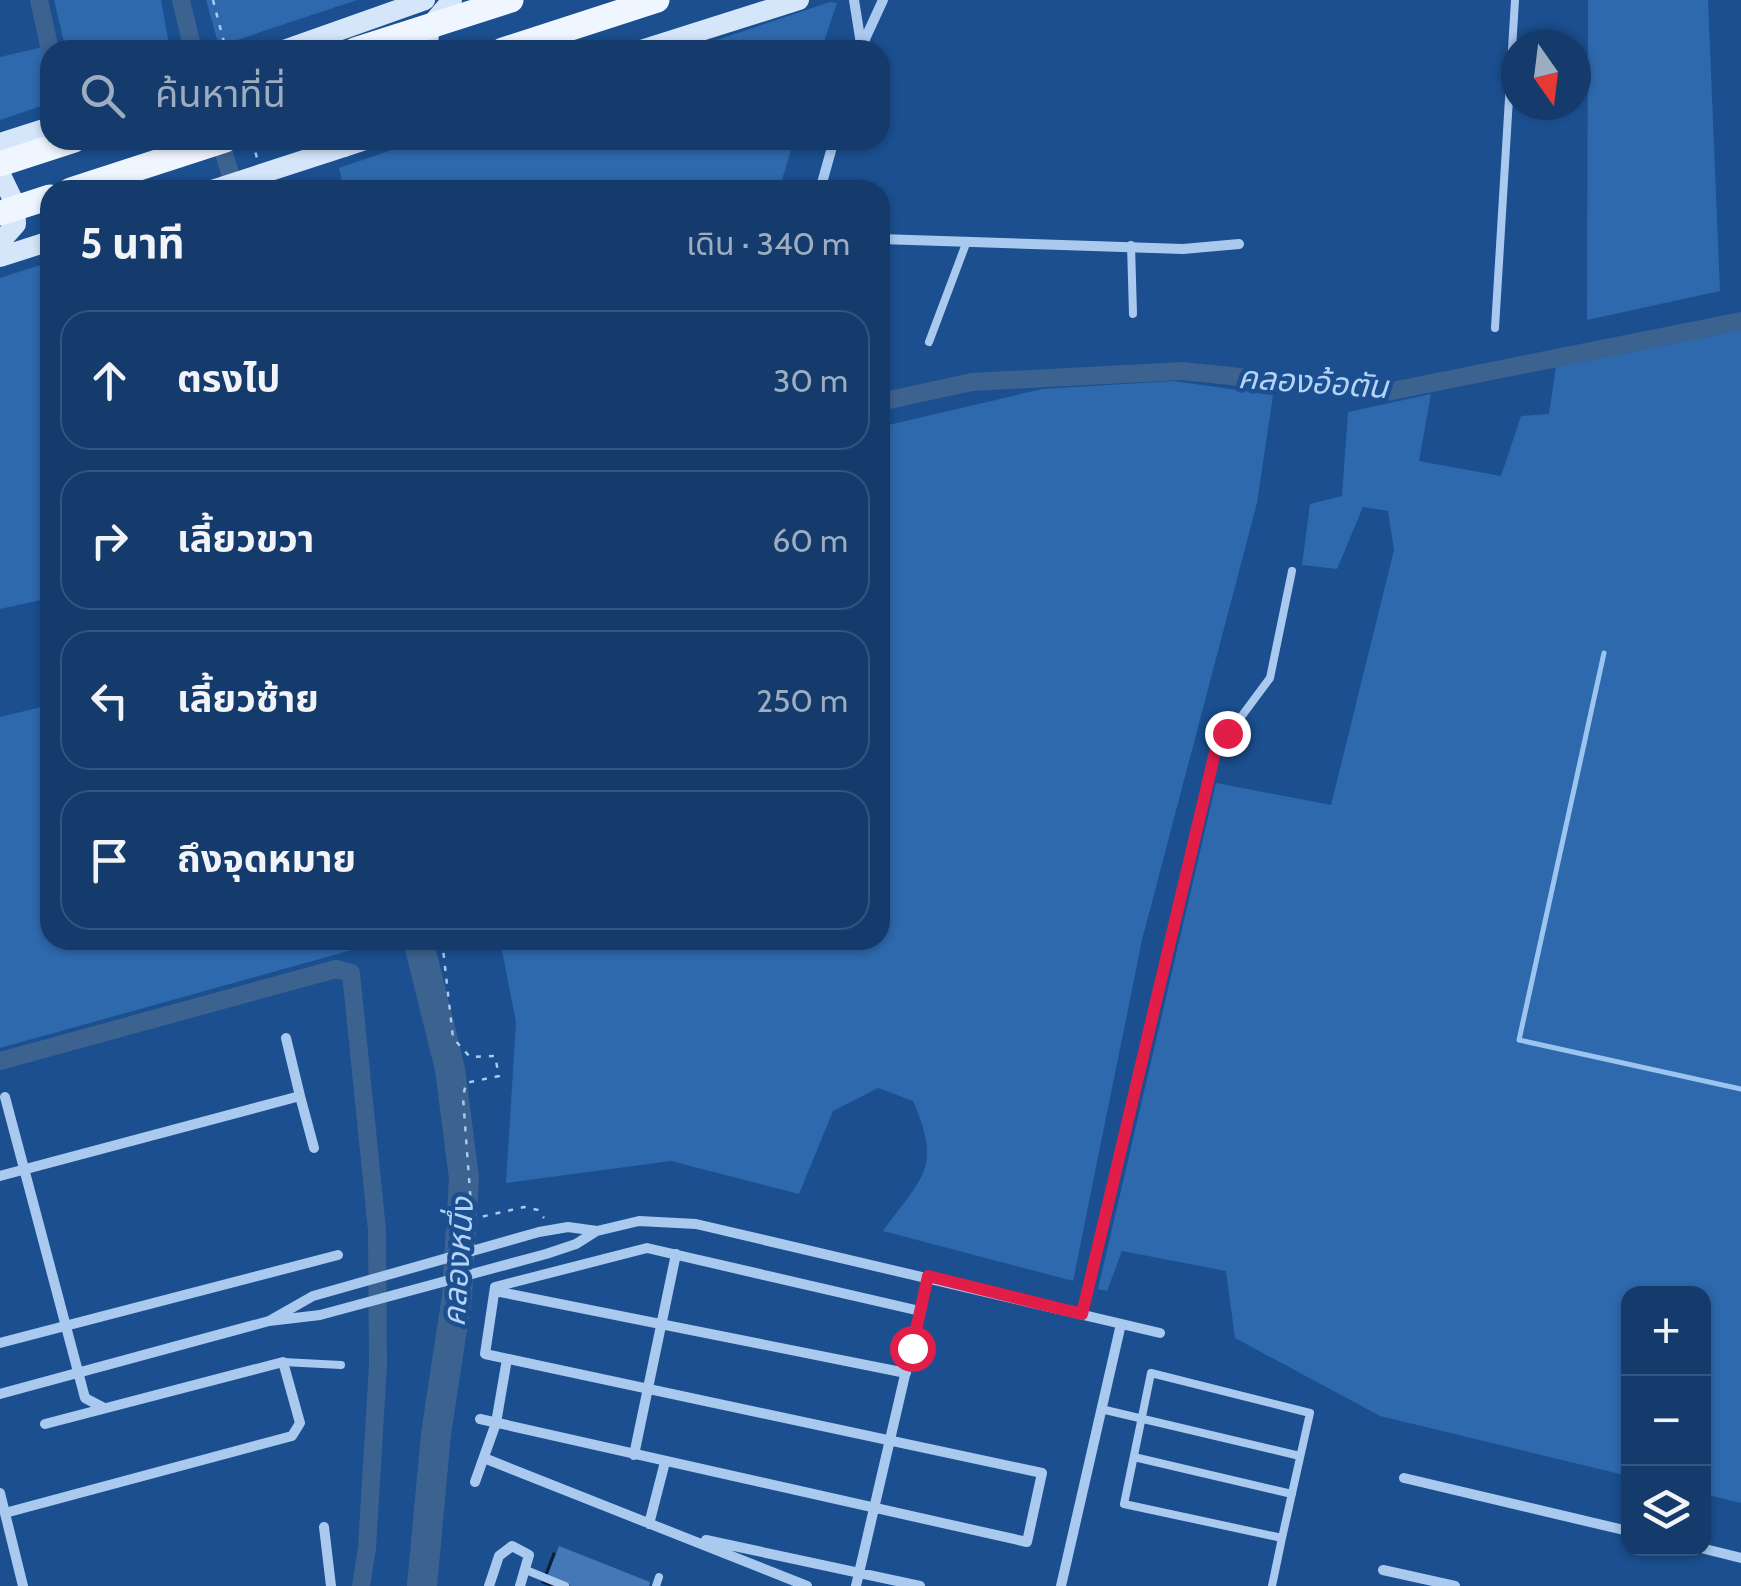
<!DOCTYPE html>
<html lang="th">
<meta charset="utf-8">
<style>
:root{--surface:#143b6b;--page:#214673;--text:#f1f3f6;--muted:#9dadc1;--line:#33557e}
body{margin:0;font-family:Cabin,"Noto Sans Thai",sans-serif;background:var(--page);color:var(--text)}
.controls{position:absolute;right:30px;bottom:30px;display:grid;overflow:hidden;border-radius:20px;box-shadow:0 2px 8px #0004}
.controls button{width:90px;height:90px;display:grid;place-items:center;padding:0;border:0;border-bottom:2px solid var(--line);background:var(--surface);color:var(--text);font:50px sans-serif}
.compass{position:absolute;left:1501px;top:30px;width:90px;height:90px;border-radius:50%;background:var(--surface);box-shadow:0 2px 8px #0004;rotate:166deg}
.stop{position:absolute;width:30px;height:30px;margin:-22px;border:8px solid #e11d48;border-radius:50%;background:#fff}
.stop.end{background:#e11d48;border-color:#fff;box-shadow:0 2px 10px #0008}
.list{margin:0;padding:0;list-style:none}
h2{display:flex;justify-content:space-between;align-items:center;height:130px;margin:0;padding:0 40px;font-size:42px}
h2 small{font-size:32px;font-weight:400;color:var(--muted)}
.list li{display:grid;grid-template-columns:65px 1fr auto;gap:30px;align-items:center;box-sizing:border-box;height:140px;margin:0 20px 20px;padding:0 20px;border:2px solid var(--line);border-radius:30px}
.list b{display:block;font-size:38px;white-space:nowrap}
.list em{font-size:32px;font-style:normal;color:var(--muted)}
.icon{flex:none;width:55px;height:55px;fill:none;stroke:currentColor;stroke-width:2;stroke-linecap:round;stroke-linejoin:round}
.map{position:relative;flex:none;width:1741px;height:1586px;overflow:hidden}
.search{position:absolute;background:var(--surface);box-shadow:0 2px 8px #0004;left:40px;top:40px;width:850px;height:110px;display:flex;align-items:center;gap:25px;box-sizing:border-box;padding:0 35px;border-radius:30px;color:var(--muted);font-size:38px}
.panel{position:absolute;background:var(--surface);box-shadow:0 2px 8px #0004;left:40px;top:180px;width:850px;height:770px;border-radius:30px}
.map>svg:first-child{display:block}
.green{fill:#2e69ad}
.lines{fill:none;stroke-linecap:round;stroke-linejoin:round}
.stream{stroke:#9cc4f0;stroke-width:5}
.canal{stroke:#3c6290;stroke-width:18}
.river{stroke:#3c6290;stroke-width:30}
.building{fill:#4478b7;filter:url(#shadow)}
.path{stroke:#a9c9ee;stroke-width:2.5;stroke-dasharray:5 8;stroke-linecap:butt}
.lane{stroke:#a9c9ee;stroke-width:8}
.street{stroke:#a9c9ee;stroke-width:10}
.secondary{stroke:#d6e6fa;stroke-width:20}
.primary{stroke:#f0f6ff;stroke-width:25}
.secondary-bridge{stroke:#d6e6fa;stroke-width:20}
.primary-bridge{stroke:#f0f6ff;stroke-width:25}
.route{stroke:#e11d48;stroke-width:12}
.labels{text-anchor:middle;stroke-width:9;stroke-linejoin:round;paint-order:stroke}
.water-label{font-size:32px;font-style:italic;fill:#b5d3f5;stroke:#1b4f8f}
</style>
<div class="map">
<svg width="1741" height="1586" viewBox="0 0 1741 1586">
<defs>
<filter id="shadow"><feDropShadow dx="-6" dy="6" stdDeviation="0" flood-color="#0009"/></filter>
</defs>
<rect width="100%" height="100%" fill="#1b4f8f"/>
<path class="green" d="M54 0H161L170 50H50V103L0 120V57L64 42Z
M206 0H357L219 46Z
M1588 0H1708L1720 291 1587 320Z
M830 2 837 3 821 50H687Z
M421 140H794L779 190H344L339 168Z
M50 262V598L0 609V278Z
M1741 330V1503L1704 1494V1294H1628V1476L1380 1416 1235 1338 1226 1271 1122 1251 1107 1291 1098 1289 1216 783 1331 805 1394 550 1388 511 1363 507 1337 569 1302 565 1310 504 1342 496 1348 412 1431 394 1419 461 1501 476 1521 416 1549 414 1556 367Z
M1173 381 1273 395 1257 503 1142 940 1073 1281 883 1231C923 1176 942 1168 913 1101L878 1088 833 1111 799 1194 671 1161 506 1183 516 1022 500 940H880V427L1042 389Z
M50 705V940H388L0 1048V717Z"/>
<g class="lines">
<path class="stream" d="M1604 653 1519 1040 1741 1089"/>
<path class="canal" d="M39 0 50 50
M181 0 193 50
M220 140 235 190
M880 402 972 382 1182 371 1387 392 1741 321
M0 1061 336 969 351 973 377 1230 378 1365 367 1548 361 1586"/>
<path class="river" d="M418 940 450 1069 464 1178 457 1296 436 1434 422 1586"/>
</g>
<path class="building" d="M559 1546 650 1582 649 1586H571L547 1577Z"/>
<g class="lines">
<path class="path" d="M213 0 226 50
M252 140 257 158
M442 940 453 1038 470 1057 495 1056 499 1076 466 1083 463 1097 472 1219 524 1207 538 1210 544 1218"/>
<path class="lane" d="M1131 245 1133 314
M1495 328 1515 0
M929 342 967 241
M1081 1314 1215 752 1270 678 1292 571
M283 1362 341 1365
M1151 1373 1310 1413 1282 1538 1124 1504Z
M1101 1409 1300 1456
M1134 1457 1292 1494
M526 1570 565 1586
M656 1586 659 1577
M1272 1586 1282 1538"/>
<path class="street" d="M854 0 861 44
M860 50 883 0
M820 190 834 140
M880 239 1183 249 1239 244
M286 1038 300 1096
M5 1097 85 1398 104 1408
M0 1176 300 1096 314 1148
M495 1291 906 1373
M269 1321 313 1296 539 1232 568 1227 597 1231 639 1221 696 1224 1160 1333
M0 1343 338 1255
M0 1394 269 1321 320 1315 546 1254 576 1244 595 1232
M480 1419 1027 1542 1042 1473 485 1354 495 1287 647 1248 920 1311
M634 1455 676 1254
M484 1458 807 1586
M1404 1478 1628 1531
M475 1482 496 1423 507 1359
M0 1493 23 1586
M5 1513 292 1436 300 1423 283 1362 45 1424
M649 1524 665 1462
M324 1527 331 1586
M706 1540 920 1586
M1701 1548 1741 1558
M1383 1570 1455 1586
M489 1586 499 1556 512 1546 529 1555 520 1586
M856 1586 928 1276
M1061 1586 1121 1324"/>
<path class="secondary" d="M284 50 425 0
M427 50 430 26 452 0
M641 50 799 0
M0 143 50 127
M344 147 365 140
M0 173 15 204 16 224 0 242
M0 257 50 241"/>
<path class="primary" d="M503 50 657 0
M0 164 74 140
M71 190 225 140"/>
<path class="secondary-bridge" d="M212 190 344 147"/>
<path class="primary-bridge" d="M355 50 511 0
M0 213 50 197"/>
</g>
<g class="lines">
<path class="route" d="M912 1348 928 1276 1082 1314 1215 752 1227 733"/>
</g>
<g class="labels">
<g class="water-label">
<text transform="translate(1313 382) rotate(4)" y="11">คลองอ้อตัน</text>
<text transform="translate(458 1262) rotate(-86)" y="11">คลองหนึ่ง</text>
</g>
</g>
</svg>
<div class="controls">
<button>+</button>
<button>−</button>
<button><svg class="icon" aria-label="layers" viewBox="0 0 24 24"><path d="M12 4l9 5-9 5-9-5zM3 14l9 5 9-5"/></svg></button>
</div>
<svg class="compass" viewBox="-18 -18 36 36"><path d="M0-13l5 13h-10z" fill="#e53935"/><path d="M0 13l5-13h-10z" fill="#9dadc1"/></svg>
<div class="stop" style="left:912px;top:1348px"></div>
<div class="stop end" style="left:1227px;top:733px"></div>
<div class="search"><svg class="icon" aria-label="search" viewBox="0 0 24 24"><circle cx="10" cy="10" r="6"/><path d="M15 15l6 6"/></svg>ค้นหาที่นี่</div>
<section class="panel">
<h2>5 นาที<small>เดิน · 340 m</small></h2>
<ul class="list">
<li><svg class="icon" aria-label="ahead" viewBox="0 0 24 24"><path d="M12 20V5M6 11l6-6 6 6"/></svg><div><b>ตรงไป</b></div><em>30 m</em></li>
<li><svg class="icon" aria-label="right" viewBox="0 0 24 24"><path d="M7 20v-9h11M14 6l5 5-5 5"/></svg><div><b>เลี้ยวขวา</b></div><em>60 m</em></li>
<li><svg class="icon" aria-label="left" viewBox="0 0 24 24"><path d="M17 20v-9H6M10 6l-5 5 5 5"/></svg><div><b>เลี้ยวซ้าย</b></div><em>250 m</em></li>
<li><svg class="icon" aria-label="arrive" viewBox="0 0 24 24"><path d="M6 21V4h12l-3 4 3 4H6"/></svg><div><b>ถึงจุดหมาย</b></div></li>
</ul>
</section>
</div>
